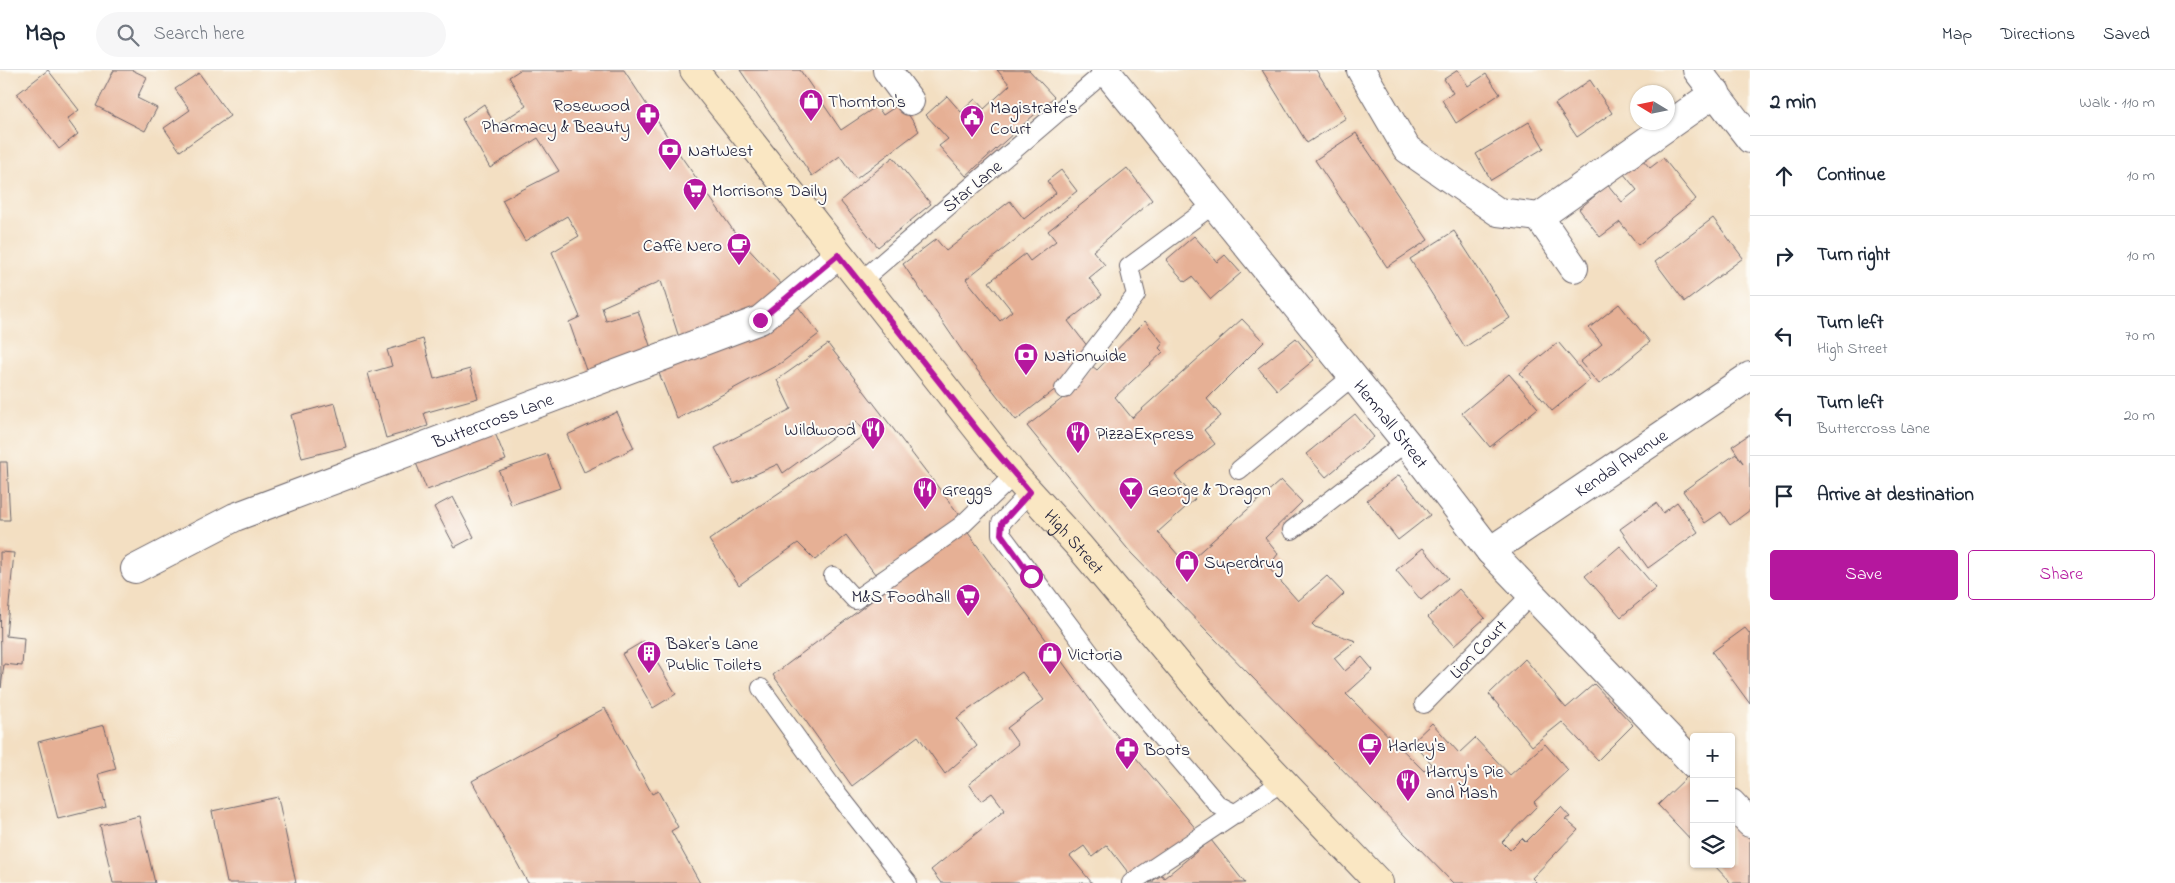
<!DOCTYPE html>
<meta charset="utf-8">
<style>
:root{--surface:#fff;--page:#f6f6f7;--text:#1f2937;--muted:#747a83;--line:#e0e1e3;--accent:#b5179e}
body{margin:0;font-family:"Indie Flower",sans-serif;background:var(--page);color:var(--text)}
.controls{position:absolute;right:15px;bottom:15px;display:grid;overflow:hidden;border-radius:5px;box-shadow:0 1px 4px #0004}
.controls button{width:45px;height:45px;display:grid;place-items:center;padding:0;border:0;border-bottom:1px solid var(--line);background:var(--surface);color:var(--text);font:25px sans-serif}
.compass{position:absolute;left:1630px;top:15px;width:45px;height:45px;border-radius:50%;background:var(--surface);box-shadow:0 1px 4px #0004;rotate:280deg}
.stop{position:absolute;width:15px;height:15px;margin:-11px;border:4px solid #b5179e;border-radius:50%;background:#fff}
.stop.end{background:#b5179e;border-color:#fff;box-shadow:0 1px 5px #0008}
.list{margin:0;padding:0;list-style:none}
h2{display:flex;justify-content:space-between;align-items:center;height:65px;margin:0;padding:0 20px;font-size:21px}
h2 small{font-size:16px;font-weight:400;color:var(--muted)}
.list li{display:grid;grid-template-columns:32px 1fr auto;gap:15px;align-items:center;box-sizing:border-box;height:80px;padding:0 20px;border-top:1px solid var(--line)}
.list b{display:block;font-size:19px;white-space:nowrap}
.list p{margin:0;font-size:16px;white-space:nowrap;color:var(--muted)}
.list em{font-size:16px;font-style:normal;color:var(--muted)}
.actions{display:flex;gap:10px;padding:15px 20px}
.actions a{flex:1;padding:11px 0;border:1px solid var(--accent);border-radius:5px;text-align:center;font-size:18px;color:var(--accent)}
.actions .main{background:var(--accent);color:#fff}
.icon{flex:none;width:28px;height:28px;fill:none;stroke:currentColor;stroke-width:2;stroke-linecap:round;stroke-linejoin:round}
.map{position:relative;flex:none;width:1750px;height:813px;overflow:hidden}
header{display:flex;align-items:center;gap:30px;box-sizing:border-box;height:70px;padding:0 25px;background:var(--surface);border-bottom:1px solid var(--line)}
header strong{font-size:24px}
nav{display:flex;gap:28px;margin-inline-start:auto;font-size:18px}
.search{width:350px;height:45px;background:var(--page);display:flex;align-items:center;gap:12px;box-sizing:border-box;padding:0 18px;border-radius:28px;color:var(--muted);font-size:19px}
main{display:flex}
aside{flex:1;background:var(--surface)}
.map>svg:first-child{display:block}
.building{fill:#e6b095}
.lines{fill:none;stroke-linecap:round;stroke-linejoin:round}
.service-casing{stroke:#6b646a;stroke-width:20}
.minor-casing{stroke:#6b646a;stroke-width:30}
.secondary-casing{stroke:#6b646a;stroke-width:30}
.service{stroke:#fff;stroke-width:18}
.minor{stroke:#fff;stroke-width:28}
.secondary{stroke:#fae7c3;stroke-width:28}
.route{stroke:#b5179e;stroke-width:6}
.labels{text-anchor:middle;stroke-width:4;stroke-linejoin:round;paint-order:stroke}
.poi-label{font-size:18px;fill:#22223b;stroke:#fdfcf7;text-anchor:start}
.street-label{font-size:18px;fill:#22223b;stroke:#fdfcf7}
</style>
<header>
<strong>Map</strong>
<div class="search"><svg class="icon" aria-label="search" viewBox="0 0 24 24"><circle cx="10" cy="10" r="6"/><path d="M15 15l6 6"/></svg>Search here</div>
<nav><a>Map</a><a>Directions</a><a>Saved</a></nav>
</header>
<main>
<div class="map">
<svg width="1750" height="813" viewBox="0 0 1750 813">
<rect width="100%" height="100%" fill="#fdfcf7"/>
<filter id="ink" filterUnits="userSpaceOnUse"><feTurbulence type="fractalNoise" baseFrequency=".02" numOctaves="2"/><feDisplacementMap in="SourceGraphic" scale="10" xChannelSelector="R" yChannelSelector="G"/><feConvolveMatrix kernelMatrix="1 2 1 2 8 2 1 2 1" color-interpolation-filters="sRGB"/></filter>
<filter id="wash" filterUnits="userSpaceOnUse"><feTurbulence type="fractalNoise" baseFrequency=".0096" numOctaves="4" result="noise"/><feDisplacementMap in="SourceGraphic" scale="20" xChannelSelector="R" yChannelSelector="G"/><feGaussianBlur stdDeviation="1.12" result="paint"/><feColorMatrix in="noise" values="0 0 0 0 0 0 0 0 0 0 0 0 0 0 0 0 0 1.4 0 .05"/><feComposite in="paint" operator="in"/></filter>
<g filter="url(#wash)">
<rect width="100%" height="100%" fill="#f3dfc2"/>
<g id="blocks">
<path class="building" d="M48 0 79 40 67 49 78 64 59 79 17 24Z
M114 0H132L147 7 137 28 157 38 145 61 96 36Z
M520 0H624L673 75 740 170 787 220 755 244 681 274 661 211 602 237 606 251 638 241 653 284 587 303 569 252 580 247 552 182 579 166 567 146 525 171 502 130 559 101 538 68 490 98 462 49 484 34 495 56 526 36 509 7Z
M740 0H800L841 60 877 36 883 45 901 33 919 61 856 109 840 86 812 106Z
M997 0H1029L1054 27 966 106 939 76 948 69 926 45 947 26 961 42 975 29 984 39 1010 15Z
M1262 0H1316L1346 48 1307 73Z
M1458 0 1468 16 1486 4 1500 24 1456 53 1442 30 1453 23 1444 9Z
M199 3 230 46 180 81 164 58 190 40 175 19Z
M1590 10 1612 43 1577 67 1555 34Z
M1529 52 1544 78 1491 110 1476 84Z
M1356 63 1428 170 1387 197 1315 90Z
M893 87 931 134 878 177 840 131Z
M1641 88 1650 98 1663 88 1696 129 1638 175 1620 152 1600 167 1579 139 1608 115 1622 132 1637 120 1623 103Z
M1127 98 1152 130 1093 181 1105 195 1089 208 1102 225 1068 251 1088 277 1057 318 1016 350 963 282 903 194 936 169 946 181 1010 131 1024 149 1056 123 1047 111 1061 100 1077 121 966 209 1000 251 1012 241 989 212 1025 184 1030 191 1056 171 1048 161Z
M1713 148 1743 188 1685 232 1655 192Z
M1454 161 1510 248 1465 277 1410 189Z
M1194 166 1217 192 1225 185 1241 203 1211 229 1192 207 1185 212 1166 190Z
M796 234 819 264 781 293 677 349 657 298Z
M1619 234 1650 272 1599 314 1580 292 1602 274 1589 258Z
M1242 249 1264 272 1207 329 1221 346 1204 360 1215 374 1175 405 1195 429 1158 462 1186 494 1281 410 1302 432 1265 468 1278 484 1268 497 1298 531 1327 506 1344 524 1312 554 1315 557 1356 571 1334 588 1345 601 1362 587 1373 600 1346 624 1424 701 1432 694 1412 672 1432 653 1459 683 1475 668 1510 705 1545 674 1568 700 1534 732 1537 736 1502 772 1510 780 1522 768 1526 772 1561 737 1570 747 1565 749 1578 760 1532 808 1537 813H1453L1131 483 1027 356 1068 324 1092 296 1097 300 1145 251 1163 273 1159 278 1163 282 1115 327 1132 348Z
M1296 268 1314 290 1277 320 1258 298Z
M423 269 434 309 470 299 478 328 424 343 428 356 386 368 368 303 392 296 387 280Z
M1558 272 1590 310 1552 341 1520 303Z
M828 274 961 447 906 488 875 504 846 465 815 490 798 473 739 515 709 470 866 364 855 351 783 403 778 394 734 414 715 378 791 339 777 310Z
M1509 304 1538 338 1490 377 1462 343Z
M335 333 346 377 302 388 291 345Z
M617 342 634 378 584 402 567 365Z
M1355 344 1374 367 1326 407 1306 384Z
M495 363 506 390 427 420 416 393Z
M1750 364V440L1730 455 1721 442 1705 453 1683 421 1736 384 1743 393 1732 376Z
M547 384 560 418 511 435 499 401Z
M0 392H7L10 450H0Z
M1399 405 1430 445 1398 470 1367 430Z
M453 427 474 467 455 477 434 437Z
M1677 432 1698 462 1648 498 1620 459 1656 433 1663 443Z
M966 460 1109 656 1197 760 1130 805 1107 775 1092 787 1084 776 1070 786 1092 813H941L931 800 1005 740 992 723 981 731 969 714 1018 674 1007 658 1044 630 1022 602 957 648 977 676 945 704 918 666 852 716 773 605Z
M1620 476 1656 518 1621 547 1585 506Z
M1423 478 1448 508 1421 530 1396 500Z
M0 482 14 483 6 566 24 568 22 596 4 594 1 618Z
M1459 519 1485 548 1454 576 1428 547Z
M1745 558 1750 564V634L1712 582Z
M644 571 676 624 653 638 622 584Z
M1525 589 1566 638 1594 614 1633 655 1598 690 1562 652 1532 676 1489 624Z
M605 638 652 724 658 721 678 757 671 761 700 813H528L472 711Z
M104 655 116 699 98 704 106 737 58 749 38 672Z
M1690 704 1694 708V773L1658 735Z
M278 727 296 813H227L212 741Z
M139 746 155 813H113L100 755Z
M1731 748 1750 768V813H1731L1713 794H1731Z
M1211 770 1245 813H1149L1162 805 1164 808Z"/>
</g>
</g>
<g filter="url(#ink)">
<use href="#blocks" fill-opacity="0" stroke="#6b646a" stroke-width="1"/>
<g class="lines">
<defs>
<path id="service" d="M861 211 1106 1
M1064 319 1136 225 1129 197 1214 134
M1239 400 1353 306
M1030 422 1001 453V464L1096 591 1218 735 1236 744
M1292 460 1406 372
M833 506 855 530 961 456 1014 405
M761 618 830 714 908 813
M1424 634 1532 524
M1131 813 1282 712"/>
<g id="minor">
<path d="M887 0 910 31"/>
<path id="s1" d="M1105 0 1406 372 1490 481 1694 694"/>
<path d="M1361 0 1407 79 1498 142 1539 147 1716 22"/>
<path d="M1697 0 1750 69"/>
<path d="M1539 147 1574 198"/>
<path id="s2" d="M1490 481 1750 306"/>
<path id="s3" d="M135 499 235 447 760 250 838 185"/>
<path d="M1731 733 1750 753"/>
</g>
<g id="secondary">
<path id="s4" d="M694 0 1014 405 1079 476 1229 655 1379 813"/>
</g>
</defs>
<use href="#service" class="service-casing"/>
<use href="#minor" class="minor-casing"/>
<use href="#secondary" class="secondary-casing"/>
<use href="#service" class="service"/>
<use href="#minor" class="minor"/>
<use href="#secondary" class="secondary"/>
</g>
</g>
<g class="lines" filter="url(#ink)">
<path class="route" d="M760 250 838 185 979 362 1030 422 1002 453 1001 464 1031 506"/>
</g>
<defs>
<symbol id="shop-pin" viewBox="-11 -11 22 30"><path d="M0 17L-7.5 6A9.5 9.5 0 1 1 7.5 6Z" fill="#b5179e" stroke="#fdfcf7"/><path d="M-5-2.5h2.3a2.7 3.5 0 0 1 5.4 0H5L5.5 6h-11ZM-1.5-2.5h3a1.5 2.3 0 0 0-3 0Z" fill="#fff"/></symbol>
<symbol id="pharmacy-pin" viewBox="-11 -11 22 30"><path d="M0 17L-7.5 6A9.5 9.5 0 1 1 7.5 6Z" fill="#b5179e" stroke="#fdfcf7"/><path d="M-2-6h4v4h4v4h-4v4h-4v-4h-4v-4h4Z" fill="#fff"/></symbol>
<symbol id="civic-pin" viewBox="-11 -11 22 30"><path d="M0 17L-7.5 6A9.5 9.5 0 1 1 7.5 6Z" fill="#b5179e" stroke="#fdfcf7"/><path d="M-.6-6.5H3V-4.5H.6V-3L4-1V1h2V6H-6V1h2V-1L-.6-3ZM-1.2 2.5V6h2.4V2.5Z" fill="#fff"/></symbol>
<symbol id="bank-pin" viewBox="-11 -11 22 30"><path d="M0 17L-7.5 6A9.5 9.5 0 1 1 7.5 6Z" fill="#b5179e" stroke="#fdfcf7"/><path d="M-6-4H6V4H-6ZM0-2.3a2.3 2.3 0 1 0 0 4.6a2.3 2.3 0 1 0 0-4.6Z" fill="#fff"/></symbol>
<symbol id="supermarket-pin" viewBox="-11 -11 22 30"><path d="M0 17L-7.5 6A9.5 9.5 0 1 1 7.5 6Z" fill="#b5179e" stroke="#fdfcf7"/><path d="M-6-5.5h2.5l.6 2H6L4.5 2H-2.5L-4.4-4H-6ZM-1.5 3.2a1.3 1.3 0 1 0 .1 0ZM3 3.2a1.3 1.3 0 1 0 .1 0Z" fill="#fff"/></symbol>
<symbol id="cafe-pin" viewBox="-11 -11 22 30"><path d="M0 17L-7.5 6A9.5 9.5 0 1 1 7.5 6Z" fill="#b5179e" stroke="#fdfcf7"/><path d="M-5.5-4.5H6V0H3Q3 3.5 0 3.5H-2.5Q-5.5 3.5-5.5 0ZM3-3.2v2h1.7v-2ZM-6 4.5H4V6H-6Z" fill="#fff"/></symbol>
<symbol id="restaurant-pin" viewBox="-11 -11 22 30"><path d="M0 17L-7.5 6A9.5 9.5 0 1 1 7.5 6Z" fill="#b5179e" stroke="#fdfcf7"/><path d="M-5-6h1v4h1v-4h1v4h1v-4h1v5L-1.5 .5V6h-2V.5L-5-1ZM5-6V6H3V1.5H1.5Q1.5-4 5-6Z" fill="#fff"/></symbol>
<symbol id="bar-pin" viewBox="-11 -11 22 30"><path d="M0 17L-7.5 6A9.5 9.5 0 1 1 7.5 6Z" fill="#b5179e" stroke="#fdfcf7"/><path d="M-6-5H6L.8 .8V4.5H3.5V6h-7V4.5H-.8V.8Z" fill="#fff"/></symbol>
<symbol id="building-pin" viewBox="-11 -11 22 30"><path d="M0 17L-7.5 6A9.5 9.5 0 1 1 7.5 6Z" fill="#b5179e" stroke="#fdfcf7"/><path d="M-4-6H4V6H1V3H-1V6H-4ZM-2.5-4.3h1.7v1.8h-1.7ZM.8-4.3h1.7v1.8H.8ZM-2.5-1h1.7V.8h-1.7ZM.8-1h1.7V.8H.8Z" fill="#fff"/></symbol>
</defs>
<g fill-rule="evenodd">
<use href="#shop-pin" x="797" y="17" width="28" height="38"/>
<use href="#pharmacy-pin" x="634" y="31" width="28" height="38"/>
<use href="#civic-pin" x="958" y="33" width="28" height="38"/>
<use href="#bank-pin" x="656" y="66" width="28" height="38"/>
<use href="#supermarket-pin" x="681" y="106" width="28" height="38"/>
<use href="#cafe-pin" x="725" y="161" width="28" height="38"/>
<use href="#bank-pin" x="1012" y="271" width="28" height="38"/>
<use href="#restaurant-pin" x="859" y="345" width="28" height="38"/>
<use href="#restaurant-pin" x="1064" y="349" width="28" height="38"/>
<use href="#restaurant-pin" x="911" y="405" width="28" height="38"/>
<use href="#bar-pin" x="1117" y="405" width="28" height="38"/>
<use href="#shop-pin" x="1173" y="478" width="28" height="38"/>
<use href="#supermarket-pin" x="954" y="512" width="28" height="38"/>
<use href="#building-pin" x="635" y="569" width="28" height="38"/>
<use href="#shop-pin" x="1036" y="570" width="28" height="38"/>
<use href="#cafe-pin" x="1356" y="661" width="28" height="38"/>
<use href="#pharmacy-pin" x="1113" y="665" width="28" height="38"/>
<use href="#restaurant-pin" x="1394" y="697" width="28" height="38"/>
</g>
<g class="labels">
<g class="poi-label">
<text x="828" y="37">Thornton's</text>
<text x="630" y="41" text-anchor="end">Rosewood<tspan x="630" dy="21">Pharmacy &amp; Beauty</tspan></text>
<text x="990" y="43">Magistrate's<tspan x="990" dy="21">Court</tspan></text>
<text x="688" y="86">NatWest</text>
<text x="712" y="126">Morrisons Daily</text>
<text x="722" y="181" text-anchor="end">Caffè Nero</text>
<text x="1044" y="291">Nationwide</text>
<text x="856" y="365" text-anchor="end">Wildwood</text>
<text x="1096" y="369">PizzaExpress</text>
<text x="942" y="425">Greggs</text>
<text x="1148" y="425">George &amp; Dragon</text>
<text x="1204" y="498">Superdrug</text>
<text x="950" y="532" text-anchor="end">M&amp;S Foodhall</text>
<text x="666" y="579">Baker's Lane<tspan x="666" dy="21">Public Toilets</tspan></text>
<text x="1068" y="590">Victoria</text>
<text x="1388" y="681">Harley's</text>
<text x="1144" y="685">Boots</text>
<text x="1426" y="707">Harry's Pie<tspan x="1426" dy="21">and Mash</tspan></text>
</g>
<g class="street-label">
<text transform="translate(972 116) rotate(-40)" y="6">Star Lane</text>
<text dy="6" stroke="none"><textPath href="#s3" startOffset="388">Buttercross Lane</textPath></text>
<text dy="6" stroke="none"><textPath href="#s1" startOffset="455">Hemnall Street</textPath></text>
<text dy="6" stroke="none"><textPath href="#s2" startOffset="158">Kendal Avenue</textPath></text>
<text dy="6" stroke="none"><textPath href="#s4" startOffset="606">High Street</textPath></text>
<text transform="translate(1478 579) rotate(-46)" y="6">Lion Court</text>
</g>
</g>
</svg>
<div class="controls">
<button>+</button>
<button>−</button>
<button><svg class="icon" aria-label="layers" viewBox="0 0 24 24"><path d="M12 4l9 5-9 5-9-5zM3 14l9 5 9-5"/></svg></button>
</div>
<svg class="compass" viewBox="-18 -18 36 36"><path d="M0-13l5 13h-10z" fill="#e53935"/><path d="M0 13l5-13h-10z" fill="#747a83"/></svg>
<div class="stop" style="left:1031px;top:506px"></div>
<div class="stop end" style="left:760px;top:250px"></div>
</div>
<aside>
<h2>2 min<small>Walk · 110 m</small></h2>
<ul class="list">
<li><svg class="icon" aria-label="ahead" viewBox="0 0 24 24"><path d="M12 20V5M6 11l6-6 6 6"/></svg><div><b>Continue</b></div><em>10 m</em></li>
<li><svg class="icon" aria-label="right" viewBox="0 0 24 24"><path d="M7 20v-9h11M14 6l5 5-5 5"/></svg><div><b>Turn right</b></div><em>10 m</em></li>
<li><svg class="icon" aria-label="left" viewBox="0 0 24 24"><path d="M17 20v-9H6M10 6l-5 5 5 5"/></svg><div><b>Turn left</b><p>High Street</p></div><em>70 m</em></li>
<li><svg class="icon" aria-label="left" viewBox="0 0 24 24"><path d="M17 20v-9H6M10 6l-5 5 5 5"/></svg><div><b>Turn left</b><p>Buttercross Lane</p></div><em>20 m</em></li>
<li><svg class="icon" aria-label="arrive" viewBox="0 0 24 24"><path d="M6 21V4h12l-3 4 3 4H6"/></svg><div><b>Arrive at destination</b></div></li>
</ul>
<div class="actions"><a class="main">Save</a><a>Share</a></div>
</aside>
</main>
